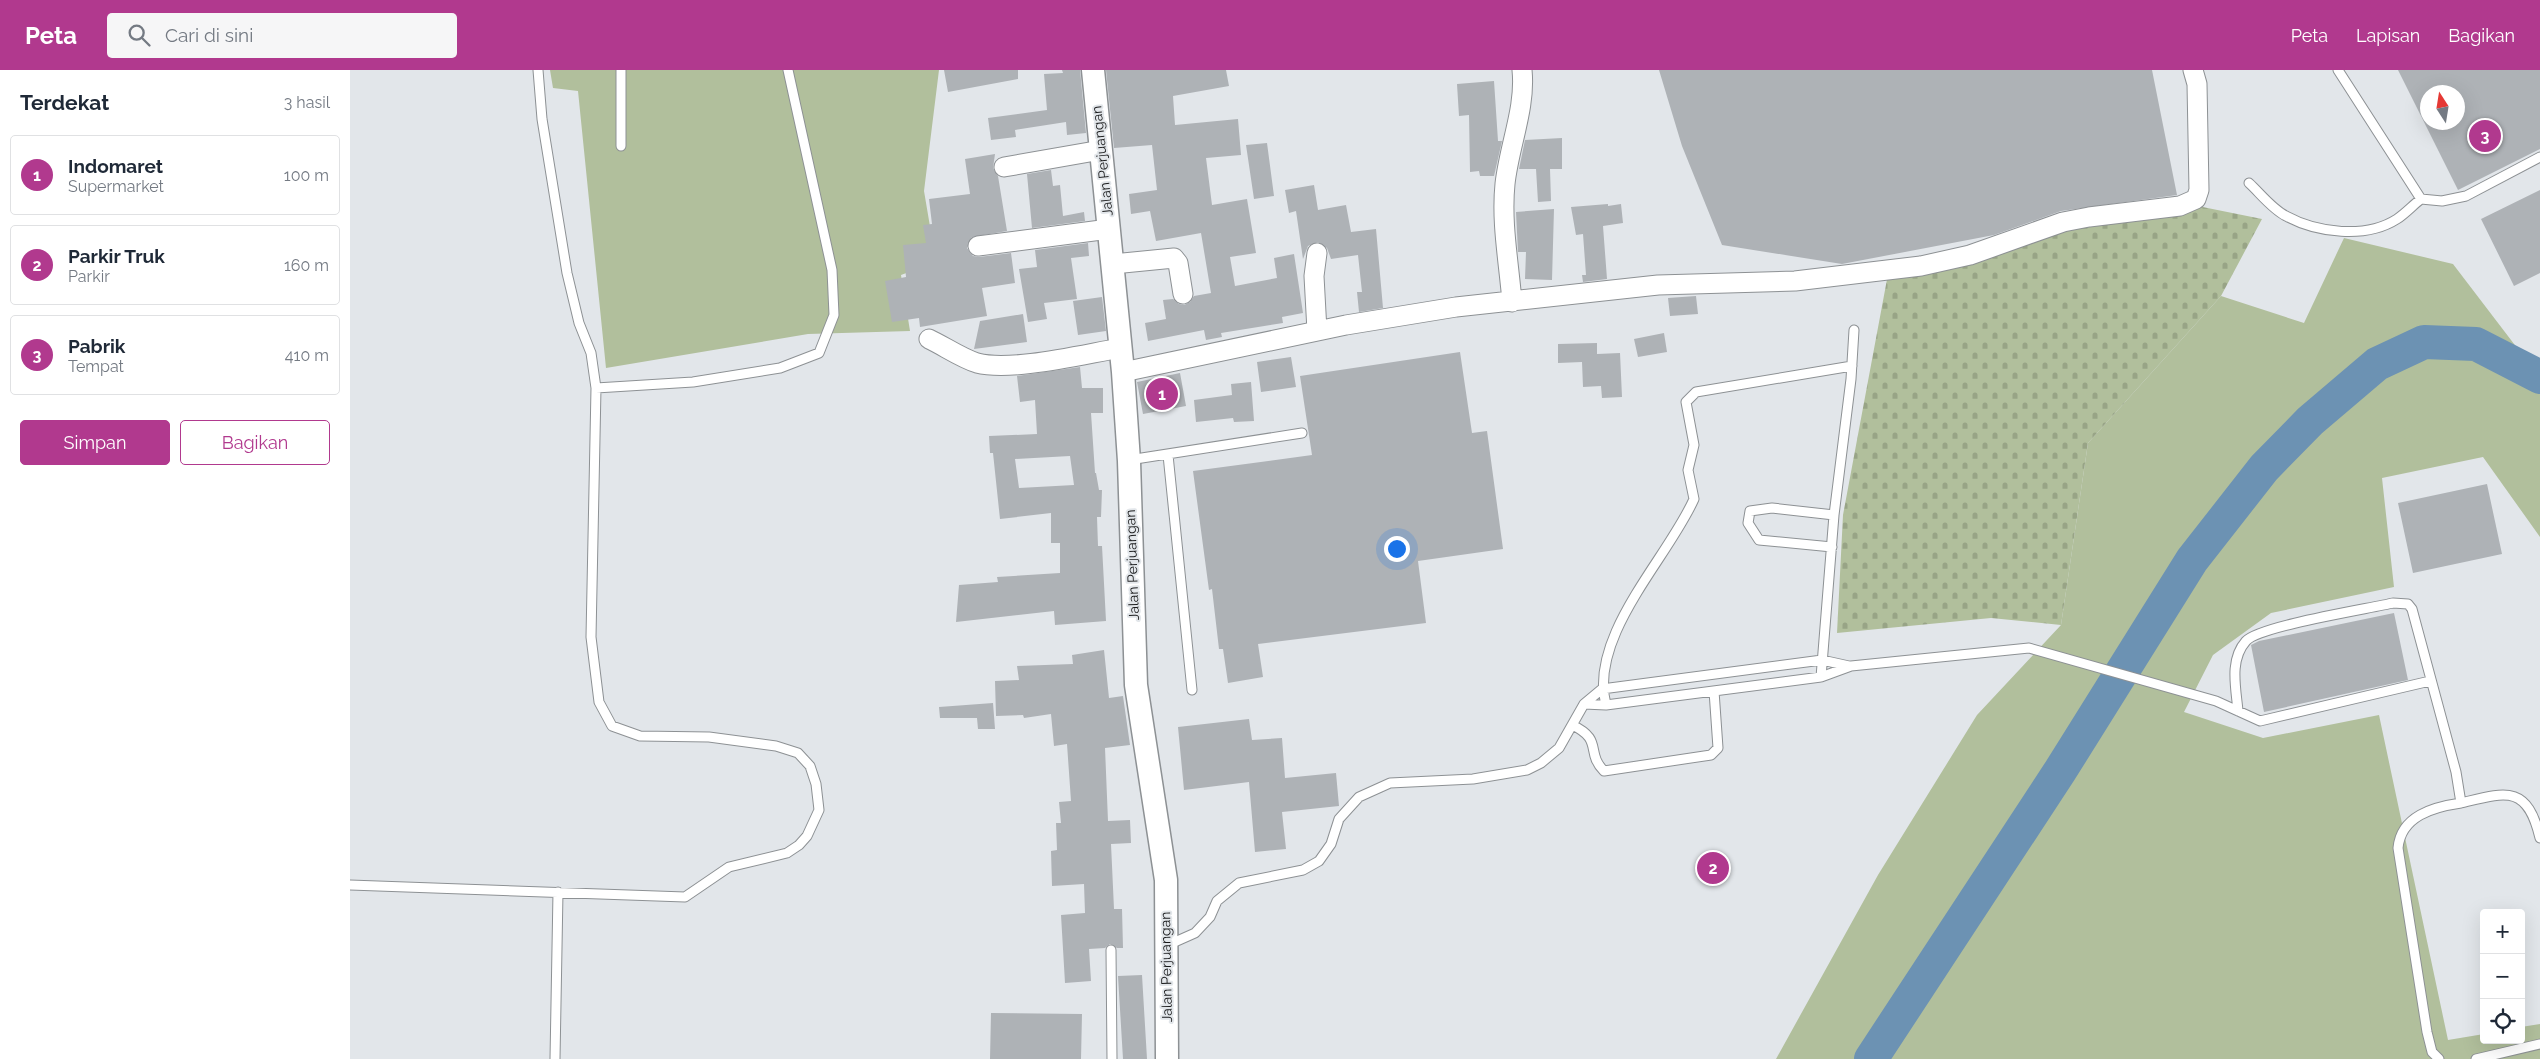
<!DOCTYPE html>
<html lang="id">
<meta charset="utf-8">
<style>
:root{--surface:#fff;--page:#f6f6f7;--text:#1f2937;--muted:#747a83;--line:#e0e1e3;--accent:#b1398e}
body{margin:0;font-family:Raleway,sans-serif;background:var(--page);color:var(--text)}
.controls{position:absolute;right:15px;bottom:15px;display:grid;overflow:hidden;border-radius:5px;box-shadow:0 5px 20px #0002}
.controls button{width:45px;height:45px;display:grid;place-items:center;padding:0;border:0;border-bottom:1px solid var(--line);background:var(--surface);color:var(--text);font:25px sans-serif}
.compass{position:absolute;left:2070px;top:15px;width:45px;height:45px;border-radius:50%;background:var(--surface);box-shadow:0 5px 20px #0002;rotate:348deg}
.you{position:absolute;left:1046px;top:478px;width:18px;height:18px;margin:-12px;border:4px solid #fff;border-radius:50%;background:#1a73e8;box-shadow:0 0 0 8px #1a73e833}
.badge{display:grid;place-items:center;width:32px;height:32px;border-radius:50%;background:var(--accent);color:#fff;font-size:16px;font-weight:700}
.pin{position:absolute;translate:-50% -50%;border:2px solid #fff;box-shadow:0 1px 5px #0006}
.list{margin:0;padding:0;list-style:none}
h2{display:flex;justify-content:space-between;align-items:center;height:65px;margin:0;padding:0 20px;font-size:21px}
h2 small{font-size:16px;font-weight:400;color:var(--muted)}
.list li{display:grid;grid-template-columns:32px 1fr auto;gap:15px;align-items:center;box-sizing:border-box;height:80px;margin:0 10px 10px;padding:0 10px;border:1px solid var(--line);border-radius:5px}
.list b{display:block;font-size:19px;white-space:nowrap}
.list p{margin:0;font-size:16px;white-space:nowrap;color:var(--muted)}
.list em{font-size:16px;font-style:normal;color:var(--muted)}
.actions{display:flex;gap:10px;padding:15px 20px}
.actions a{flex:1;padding:11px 0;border:1px solid var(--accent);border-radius:5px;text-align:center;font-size:18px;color:var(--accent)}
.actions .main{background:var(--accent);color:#fff}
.icon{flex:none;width:28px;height:28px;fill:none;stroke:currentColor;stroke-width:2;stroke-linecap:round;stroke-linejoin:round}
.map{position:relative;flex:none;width:2190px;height:989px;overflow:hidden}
header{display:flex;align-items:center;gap:30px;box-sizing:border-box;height:70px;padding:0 25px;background:var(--accent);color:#fff}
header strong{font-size:24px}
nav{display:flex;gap:28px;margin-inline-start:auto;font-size:18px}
.search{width:350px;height:45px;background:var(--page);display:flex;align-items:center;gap:12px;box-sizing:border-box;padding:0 18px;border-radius:5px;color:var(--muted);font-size:19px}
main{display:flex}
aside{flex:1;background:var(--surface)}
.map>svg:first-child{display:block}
.green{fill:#b1bf9c;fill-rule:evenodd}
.cemetery{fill:url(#cemetery-stones)}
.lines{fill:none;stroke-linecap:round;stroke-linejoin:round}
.river{stroke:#6c92b3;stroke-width:34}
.building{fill:#aeb2b6;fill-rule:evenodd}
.service-casing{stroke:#8d9194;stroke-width:11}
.minor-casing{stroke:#8d9194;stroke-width:21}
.tertiary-casing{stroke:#8d9194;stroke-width:25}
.service{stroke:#fff;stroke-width:9}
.minor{stroke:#fff;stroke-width:19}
.tertiary{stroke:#fff;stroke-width:22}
.labels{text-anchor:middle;stroke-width:4;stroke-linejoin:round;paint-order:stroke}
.street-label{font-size:14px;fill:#18191a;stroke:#e2e6ea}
</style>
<header>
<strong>Peta</strong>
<div class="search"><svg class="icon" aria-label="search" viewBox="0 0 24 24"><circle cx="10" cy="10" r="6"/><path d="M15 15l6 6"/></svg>Cari di sini</div>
<nav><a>Peta</a><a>Lapisan</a><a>Bagikan</a></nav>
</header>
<main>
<aside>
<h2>Terdekat<small>3 hasil</small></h2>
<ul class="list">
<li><span class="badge">1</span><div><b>Indomaret</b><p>Supermarket</p></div><em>100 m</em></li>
<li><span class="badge">2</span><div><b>Parkir Truk</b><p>Parkir</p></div><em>160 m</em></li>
<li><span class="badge">3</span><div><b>Pabrik</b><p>Tempat</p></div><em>410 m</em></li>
</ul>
<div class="actions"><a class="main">Simpan</a><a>Bagikan</a></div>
</aside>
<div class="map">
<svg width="2190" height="989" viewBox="0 0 2190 989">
<defs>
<pattern id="cemetery-stones" width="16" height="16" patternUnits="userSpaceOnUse" patternTransform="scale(1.25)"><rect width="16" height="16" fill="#b1bf9c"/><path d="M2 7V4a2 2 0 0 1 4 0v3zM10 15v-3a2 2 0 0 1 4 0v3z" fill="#98a486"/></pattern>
</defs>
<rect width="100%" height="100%" fill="#e2e6ea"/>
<path class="green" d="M200 0H589L574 121 586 192 551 205 560 261 458 264 256 298 228 21 203 18Z
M1994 168 2103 194 2190 308V467L2133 387 2032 408 2044 517 1921 543 1863 585 1834 642 1913 668 2029 645 2098 970 2134 964V970H2171V957L2190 954V989H1426L1528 805 1627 645 1711 555 1738 373 1871 226 1954 253ZM1725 676 1675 758 1564 925Z"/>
<path class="cemetery" d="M1813 129 1912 149 1871 226 1738 373 1711 555 1641 548 1487 563 1493 445 1538 204Z"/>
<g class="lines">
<path class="river" d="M1521 989 1710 701 1842 490 1914 398 1960 351 2027 294 2074 272 2126 274 2190 307"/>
</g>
<path class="building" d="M594 0H668V9L598 22Z
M712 0H730L736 63 717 65 716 52 665 60 666 67 641 70 638 48 697 40 694 4 713 3Z
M756 0H876L879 16 823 26 825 55 888 49 891 85 856 88 862 135 897 129 906 183 880 187 885 216 927 208 924 188 944 184 953 243 932 247 933 253 871 263 872 267 856 270 854 260 798 271 795 253 816 249 813 230 823 229 829 234 834 235 840 232 844 226 861 223 851 163 806 171 800 141 781 144 779 124 807 120 802 75 764 78Z
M1309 0H1802L1827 125 1711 141 1644 165 1492 194 1372 175 1332 76Z
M2048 0H2190V79L2108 120ZM2078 22H2108V52H2078Z
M1144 11 1148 71H1152L1144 106H1130L1129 101 1120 102 1119 45 1109 46 1107 14Z
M1212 68V99H1200L1201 131 1188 132 1186 99H1169L1175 70Z
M917 73 924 126 904 129 896 75Z
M645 84 643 98 648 106 657 161 622 167 617 178 623 186 629 187 661 183 665 213 632 218 637 246 570 257 569 248 542 252 535 211 556 207 553 175 576 173 573 155 582 154 579 129 620 124 615 89Z
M701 100 703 116 710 115 713 146 734 142 735 151 682 158 677 104Z
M964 115 968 140 996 135 1001 162 1026 159 1033 238 1009 242 1007 222H1012L1008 185 981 189 977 178 968 172 958 176 953 189 946 141 939 143 935 120Z
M2190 120V203L2164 216 2131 149Z
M1258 134V136L1271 134 1273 153 1253 156 1257 209 1233 212 1232 205H1236L1233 164 1226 165 1221 137Z
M1204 139 1202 210 1175 209 1176 182H1168L1166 142Z
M738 173 739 186 721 188 727 229 694 233 697 249 678 252 669 199 687 197 685 180Z
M1346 226 1348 244 1320 246 1318 228Z
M752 227 756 261 728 265 723 231Z
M673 244 677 272 624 279 630 251Z
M1314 263 1317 282 1288 287 1284 269Z
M1247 273V284L1270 283 1272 327 1252 328 1251 316 1233 317 1232 292 1208 293V274Z
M1110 282 1122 363 1137 361 1153 479 1068 491 1076 553 908 574 913 607 878 613 873 579H869L862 519 859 520 843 401 962 385 950 306Z
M941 287 946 317 911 322 907 292Z
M730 297 732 318H753V343H741L745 403H746L749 420H752L751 447H747L748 476H752L756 551 705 555 704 541 606 552 609 515 648 512 647 507 710 503V473H701V443L650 449 643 383H640L639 366 687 364 685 330 670 332 667 306ZM720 386 724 415 669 418 665 389Z
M830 303 836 336 793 344 787 312Z
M901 312 904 351 884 352 883 348 846 352 844 330 882 325 881 314Z
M2137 414 2152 484 2063 503 2048 433Z
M2044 543 2058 610 1914 642 1901 575 1909 571Z
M754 580 759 628 773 626 780 675 755 678 758 751 780 750 781 773 761 774 764 839H772L773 878H767L760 874 755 878 739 879 741 911 715 913 711 845 735 843 734 814 702 816 701 781 707 780 706 753H711L709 732 721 731 717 674 704 676 701 644 674 648 673 645 646 646 645 611 669 610 667 596 723 594 722 585Z
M643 633 645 659H628L627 648H590L589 637Z
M899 649 902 670 932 668 935 708 986 703 989 736 932 742 936 779 905 782 899 712 834 720 828 657Z
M792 905 797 989H773L768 906Z
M641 943 732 944 731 989H640Z"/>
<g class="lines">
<defs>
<path id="service" d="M1988 0 2071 129
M271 76V0
M1899 113C1910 123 1922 139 1936 146 1967 163 2016 169 2047 149 2056 143 2063 135 2071 129L2092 131 2116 126 2190 87
M246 318 343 312 430 298 469 283 484 245 482 200 438 0
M818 385 842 620
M779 390 952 363
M1482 477 1409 470 1398 453 1400 441 1422 438 1484 445
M1471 607 1484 445 1501 309 1504 260
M1234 634 1256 635 1471 607 1501 596 1679 578 1866 631 1910 651 2080 611
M1256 635C1238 566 1318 488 1344 429L1338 400 1344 375 1336 332 1346 322 1502 296
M1888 641C1886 618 1879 590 1896 571 1910 556 2017 539 2043 533L2058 534 2062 539 2106 702 2111 733C2156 722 2177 714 2190 768
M1222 655C1254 670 1235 682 1254 701L1361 685 1368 678 1364 621
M0 815 335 827 379 797 437 783 449 775 457 766 469 740 466 714 460 696 448 683 426 676 359 667 290 666 262 656 249 632 241 567 246 318 241 283 229 253 217 203 192 49 188 0
M818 875 845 863 860 847 867 831 889 813 953 800 969 791 981 774 989 749 1009 727 1040 713 1123 709 1177 700 1191 693 1209 678 1234 634 1252 619 1472 590 1499 596
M761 880 762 989
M205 989 208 822
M2089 989 2082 982 2077 962 2048 778C2051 746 2083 737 2111 733
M2126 989 2190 974"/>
<path id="minor" d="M654 97 751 80
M628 176 759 159
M763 194 824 188 828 193 833 224
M1162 232C1159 193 1151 153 1155 114 1159 76 1176 38 1172 0
M967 261 964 206 967 183
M579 269C594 276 611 288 627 293 662 302 734 284 771 278
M773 302 996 255 1106 237 1308 215 1445 211 1571 196 1620 185 1713 152 1739 147 1830 136 1846 129 1849 120 1847 14 1843 0"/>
<path id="tertiary" d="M743 0 773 302 779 391 786 615 816 810 817 989"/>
</defs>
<use href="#service" class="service-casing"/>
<use href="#minor" class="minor-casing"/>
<use href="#tertiary" class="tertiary-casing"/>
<use href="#service" class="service"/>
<use href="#minor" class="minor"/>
<use href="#tertiary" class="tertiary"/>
</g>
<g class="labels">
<g class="street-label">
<text transform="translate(752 91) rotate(-96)" y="5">Jalan Perjuangan</text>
<text transform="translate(782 495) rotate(-92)" y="5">Jalan Perjuangan</text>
<text transform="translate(816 897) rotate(-91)" y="5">Jalan Perjuangan</text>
</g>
</g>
</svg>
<div class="controls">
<button>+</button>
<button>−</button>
<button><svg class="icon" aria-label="locate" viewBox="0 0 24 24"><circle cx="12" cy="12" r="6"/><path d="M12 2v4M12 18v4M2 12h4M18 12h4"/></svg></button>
</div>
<svg class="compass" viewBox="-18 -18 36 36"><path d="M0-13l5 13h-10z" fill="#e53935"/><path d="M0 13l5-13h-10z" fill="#747a83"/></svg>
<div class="you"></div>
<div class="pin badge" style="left:812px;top:324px">1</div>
<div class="pin badge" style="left:1363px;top:798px">2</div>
<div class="pin badge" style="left:2135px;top:66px">3</div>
</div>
</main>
